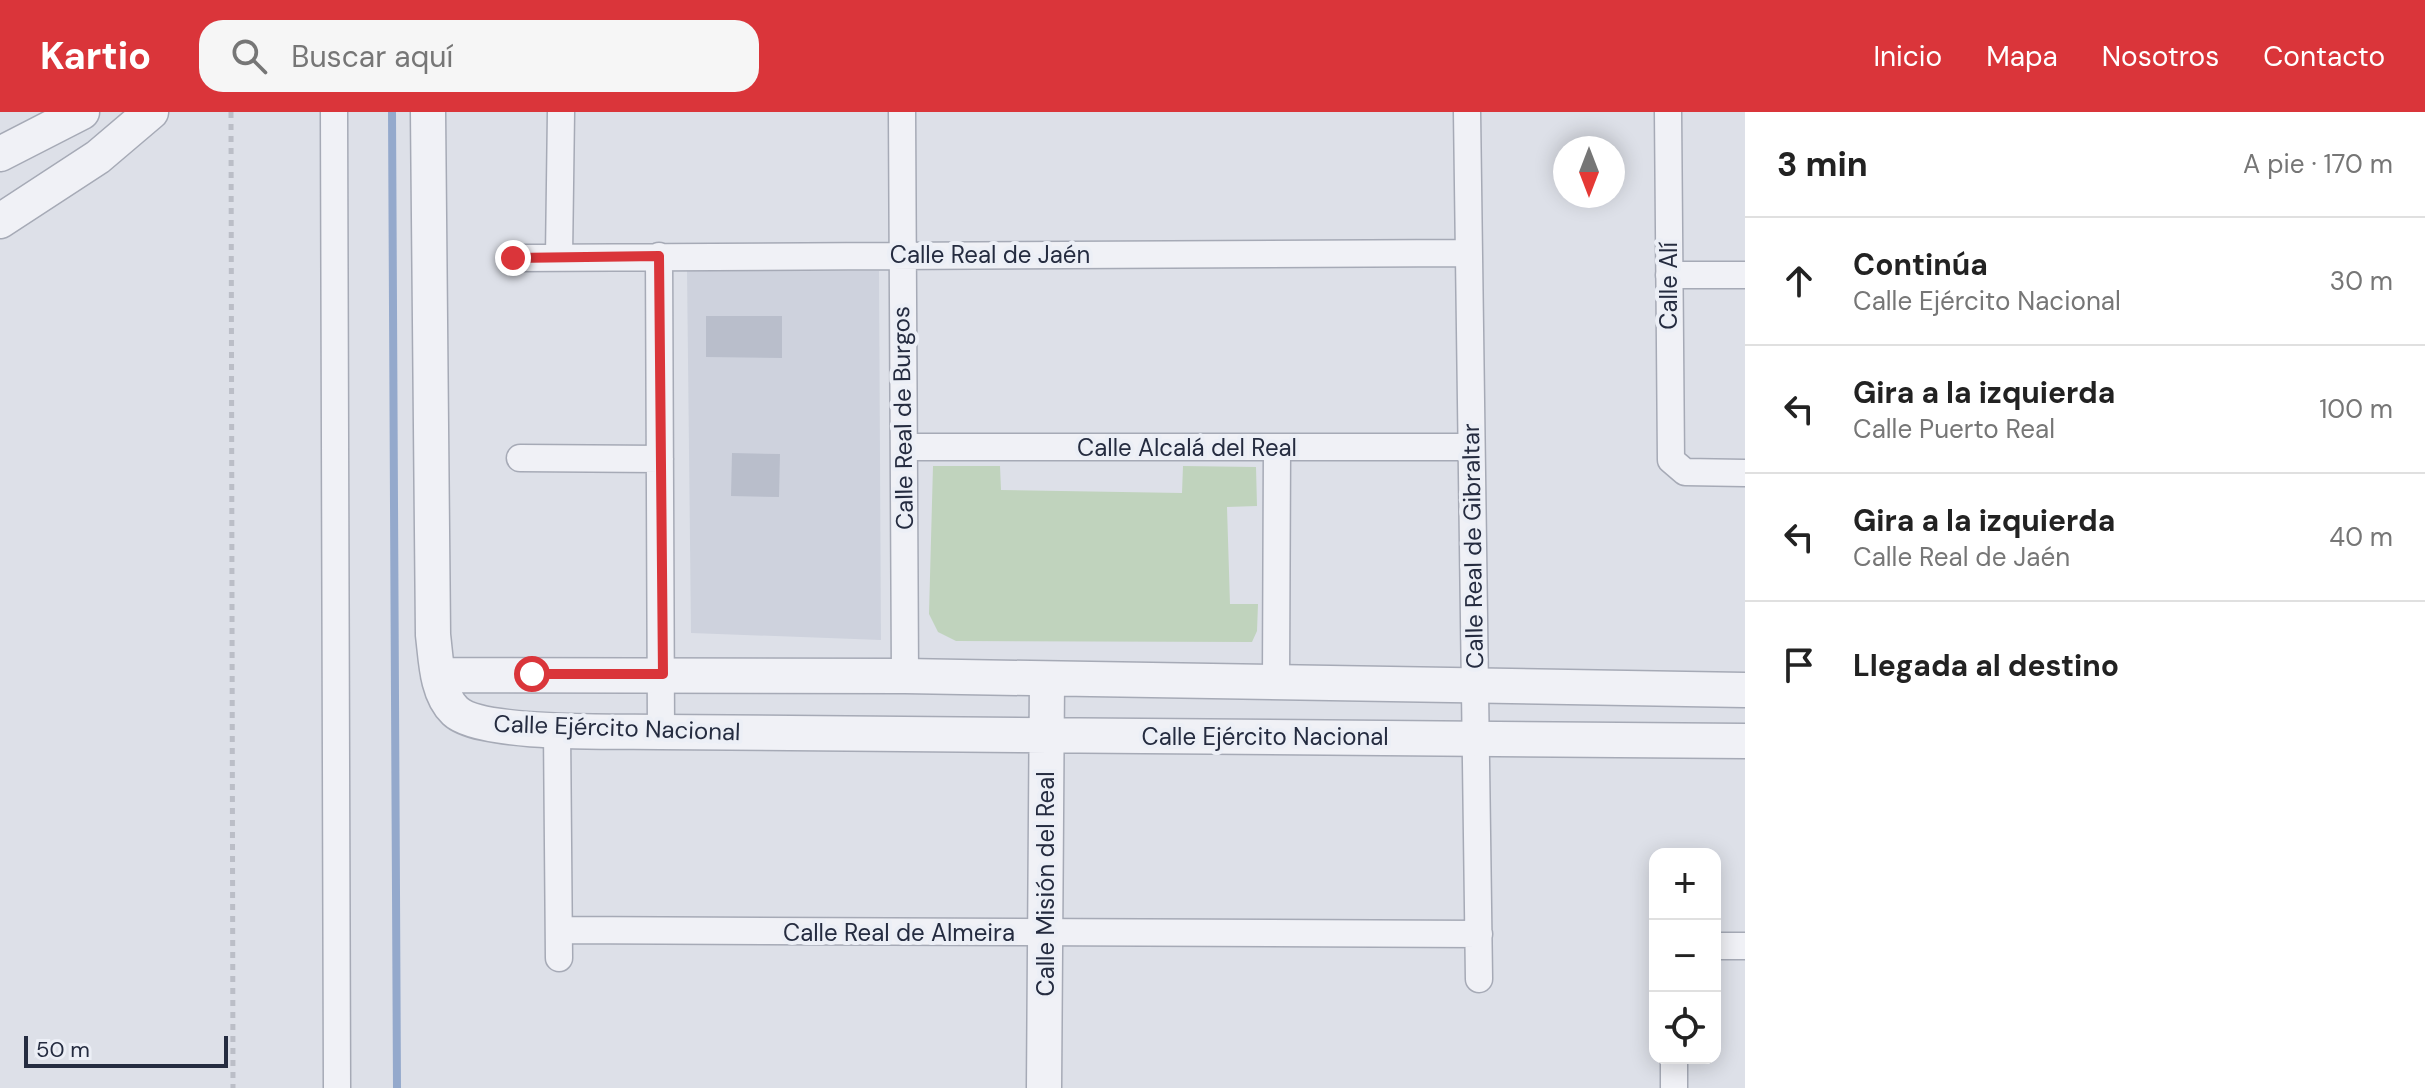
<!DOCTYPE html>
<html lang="es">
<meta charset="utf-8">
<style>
:root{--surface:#fff;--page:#f6f6f6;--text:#222;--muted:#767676;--line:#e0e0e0;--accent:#da353a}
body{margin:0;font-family:"DM Sans",sans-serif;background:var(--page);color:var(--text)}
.controls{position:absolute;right:24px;bottom:24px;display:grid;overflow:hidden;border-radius:16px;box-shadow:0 4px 20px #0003}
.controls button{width:72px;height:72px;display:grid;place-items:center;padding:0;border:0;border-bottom:2px solid var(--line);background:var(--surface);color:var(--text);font:40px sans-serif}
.compass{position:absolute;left:1553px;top:24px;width:72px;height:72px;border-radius:50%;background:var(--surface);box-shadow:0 4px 20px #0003;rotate:180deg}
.scale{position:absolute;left:24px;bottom:20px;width:204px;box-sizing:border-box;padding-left:8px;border:4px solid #252c40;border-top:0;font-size:22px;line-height:28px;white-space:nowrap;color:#252c40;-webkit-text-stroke:6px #eceff6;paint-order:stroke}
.stop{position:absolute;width:24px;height:24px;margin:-18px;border:6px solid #da353a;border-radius:50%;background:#fff}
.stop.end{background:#da353a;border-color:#fff;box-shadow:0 2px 8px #0008}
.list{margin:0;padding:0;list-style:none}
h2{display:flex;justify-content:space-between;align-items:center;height:104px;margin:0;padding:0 32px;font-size:34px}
h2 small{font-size:26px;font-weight:400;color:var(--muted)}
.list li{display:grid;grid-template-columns:52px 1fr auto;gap:24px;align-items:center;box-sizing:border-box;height:128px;padding:0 32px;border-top:2px solid var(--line)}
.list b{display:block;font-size:30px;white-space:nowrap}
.list p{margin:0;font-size:26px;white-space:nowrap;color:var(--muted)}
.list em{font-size:26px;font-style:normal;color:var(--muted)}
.icon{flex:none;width:44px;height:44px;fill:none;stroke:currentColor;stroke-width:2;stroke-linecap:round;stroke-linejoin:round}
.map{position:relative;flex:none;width:1745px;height:976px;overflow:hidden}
header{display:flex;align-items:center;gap:48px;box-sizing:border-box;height:112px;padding:0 40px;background:var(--accent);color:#fff}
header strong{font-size:38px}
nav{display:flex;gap:44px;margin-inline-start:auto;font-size:28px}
.search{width:560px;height:72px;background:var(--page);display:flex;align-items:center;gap:20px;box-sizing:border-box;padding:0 28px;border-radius:24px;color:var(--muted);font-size:30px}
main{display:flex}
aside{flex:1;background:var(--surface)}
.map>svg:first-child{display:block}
.built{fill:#ced2dd}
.green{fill:#c0d3bd}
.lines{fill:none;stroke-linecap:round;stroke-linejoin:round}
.stream{stroke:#94a9cc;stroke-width:8}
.building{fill:#b9becb}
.minor-casing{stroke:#a6aab6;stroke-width:29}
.tertiary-casing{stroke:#a6aab6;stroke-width:37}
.path{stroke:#bbbec7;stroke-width:5;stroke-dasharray:6 6;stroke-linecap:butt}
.minor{stroke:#f0f1f6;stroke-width:26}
.tertiary{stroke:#f0f1f6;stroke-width:34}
.route{stroke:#da353a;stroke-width:10}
.labels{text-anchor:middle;stroke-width:8;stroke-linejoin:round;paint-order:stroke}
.street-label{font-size:24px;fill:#252c40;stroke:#eceff6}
</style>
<header>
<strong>Kartio</strong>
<div class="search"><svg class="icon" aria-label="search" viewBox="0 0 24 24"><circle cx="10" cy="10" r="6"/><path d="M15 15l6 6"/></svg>Buscar aquí</div>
<nav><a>Inicio</a><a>Mapa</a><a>Nosotros</a><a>Contacto</a></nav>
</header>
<main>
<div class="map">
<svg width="1745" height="976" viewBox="0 0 1745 976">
<rect width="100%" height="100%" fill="#dde0e8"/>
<path class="built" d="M687 159H879L881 528 691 521Z"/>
<path class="green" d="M933 354H1000L1001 378 1182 381 1183 354 1256 355 1257 394 1227 395 1230 492H1258L1257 519 1252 530 956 529 938 520 929 502Z"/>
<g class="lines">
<path class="stream" d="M392 0 397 976"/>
</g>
<path class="building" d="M706 204H782V246L706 245Z
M732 341 780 342 779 385 731 384Z"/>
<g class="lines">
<defs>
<path id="minor" d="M334 0 337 976
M902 0 905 564
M1467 0 1479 867
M1668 0 1671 348 1685 360 1745 361
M559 144 561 0
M659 144 661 620
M513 146 1467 141
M1669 163H1745
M904 335H1471
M520 346 660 347
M1276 570 1277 336
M557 618 559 846
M560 818 1479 822
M1715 834H1745
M1674 976V946"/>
<path id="tertiary" d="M428 0 433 523C436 546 436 581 455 599 481 624 620 619 661 620L1745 629
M0 42 82 0
M0 109 98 45 151 0
M438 563 905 564 1745 578
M1044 976 1047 568"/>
</defs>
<use href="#minor" class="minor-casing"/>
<use href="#tertiary" class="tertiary-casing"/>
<path class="path" d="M231 0 233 976"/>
<use href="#minor" class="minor"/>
<use href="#tertiary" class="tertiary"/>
</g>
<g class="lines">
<path class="route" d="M513 146 659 144 663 562H532"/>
</g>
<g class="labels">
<g class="street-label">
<text x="990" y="151">Calle Real de Jaén</text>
<text transform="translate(1669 174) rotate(-90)" y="8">Calle Alí</text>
<text transform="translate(903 306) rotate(-91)" y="8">Calle Real de Burgos</text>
<text x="1187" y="344">Calle Alcalá del Real</text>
<text transform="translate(1473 434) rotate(-91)" y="8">Calle Real de Gibraltar</text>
<text transform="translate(617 616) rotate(2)" y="8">Calle Ejército Nacional</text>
<text x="1265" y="633">Calle Ejército Nacional</text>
<text transform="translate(1046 772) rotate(-90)" y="8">Calle Misión del Real</text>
<text x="899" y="829">Calle Real de Almeira</text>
</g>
</g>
</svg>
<div class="controls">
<button>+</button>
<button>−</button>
<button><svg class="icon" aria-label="locate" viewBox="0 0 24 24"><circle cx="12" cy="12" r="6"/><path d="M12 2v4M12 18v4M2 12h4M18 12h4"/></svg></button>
</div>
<svg class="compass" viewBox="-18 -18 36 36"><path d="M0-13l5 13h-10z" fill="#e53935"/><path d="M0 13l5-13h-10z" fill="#767676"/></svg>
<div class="scale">50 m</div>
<div class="stop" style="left:532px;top:562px"></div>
<div class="stop end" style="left:513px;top:146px"></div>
</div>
<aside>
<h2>3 min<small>A pie · 170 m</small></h2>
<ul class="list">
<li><svg class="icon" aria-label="ahead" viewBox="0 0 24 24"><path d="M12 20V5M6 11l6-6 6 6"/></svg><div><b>Continúa</b><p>Calle Ejército Nacional</p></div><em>30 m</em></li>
<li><svg class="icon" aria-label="left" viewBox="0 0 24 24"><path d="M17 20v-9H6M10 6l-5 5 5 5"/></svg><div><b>Gira a la izquierda</b><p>Calle Puerto Real</p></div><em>100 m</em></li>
<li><svg class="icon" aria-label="left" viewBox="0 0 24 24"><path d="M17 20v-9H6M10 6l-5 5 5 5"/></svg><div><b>Gira a la izquierda</b><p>Calle Real de Jaén</p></div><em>40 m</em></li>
<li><svg class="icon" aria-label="arrive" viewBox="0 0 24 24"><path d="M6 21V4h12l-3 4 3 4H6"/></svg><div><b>Llegada al destino</b></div></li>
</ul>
</aside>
</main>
